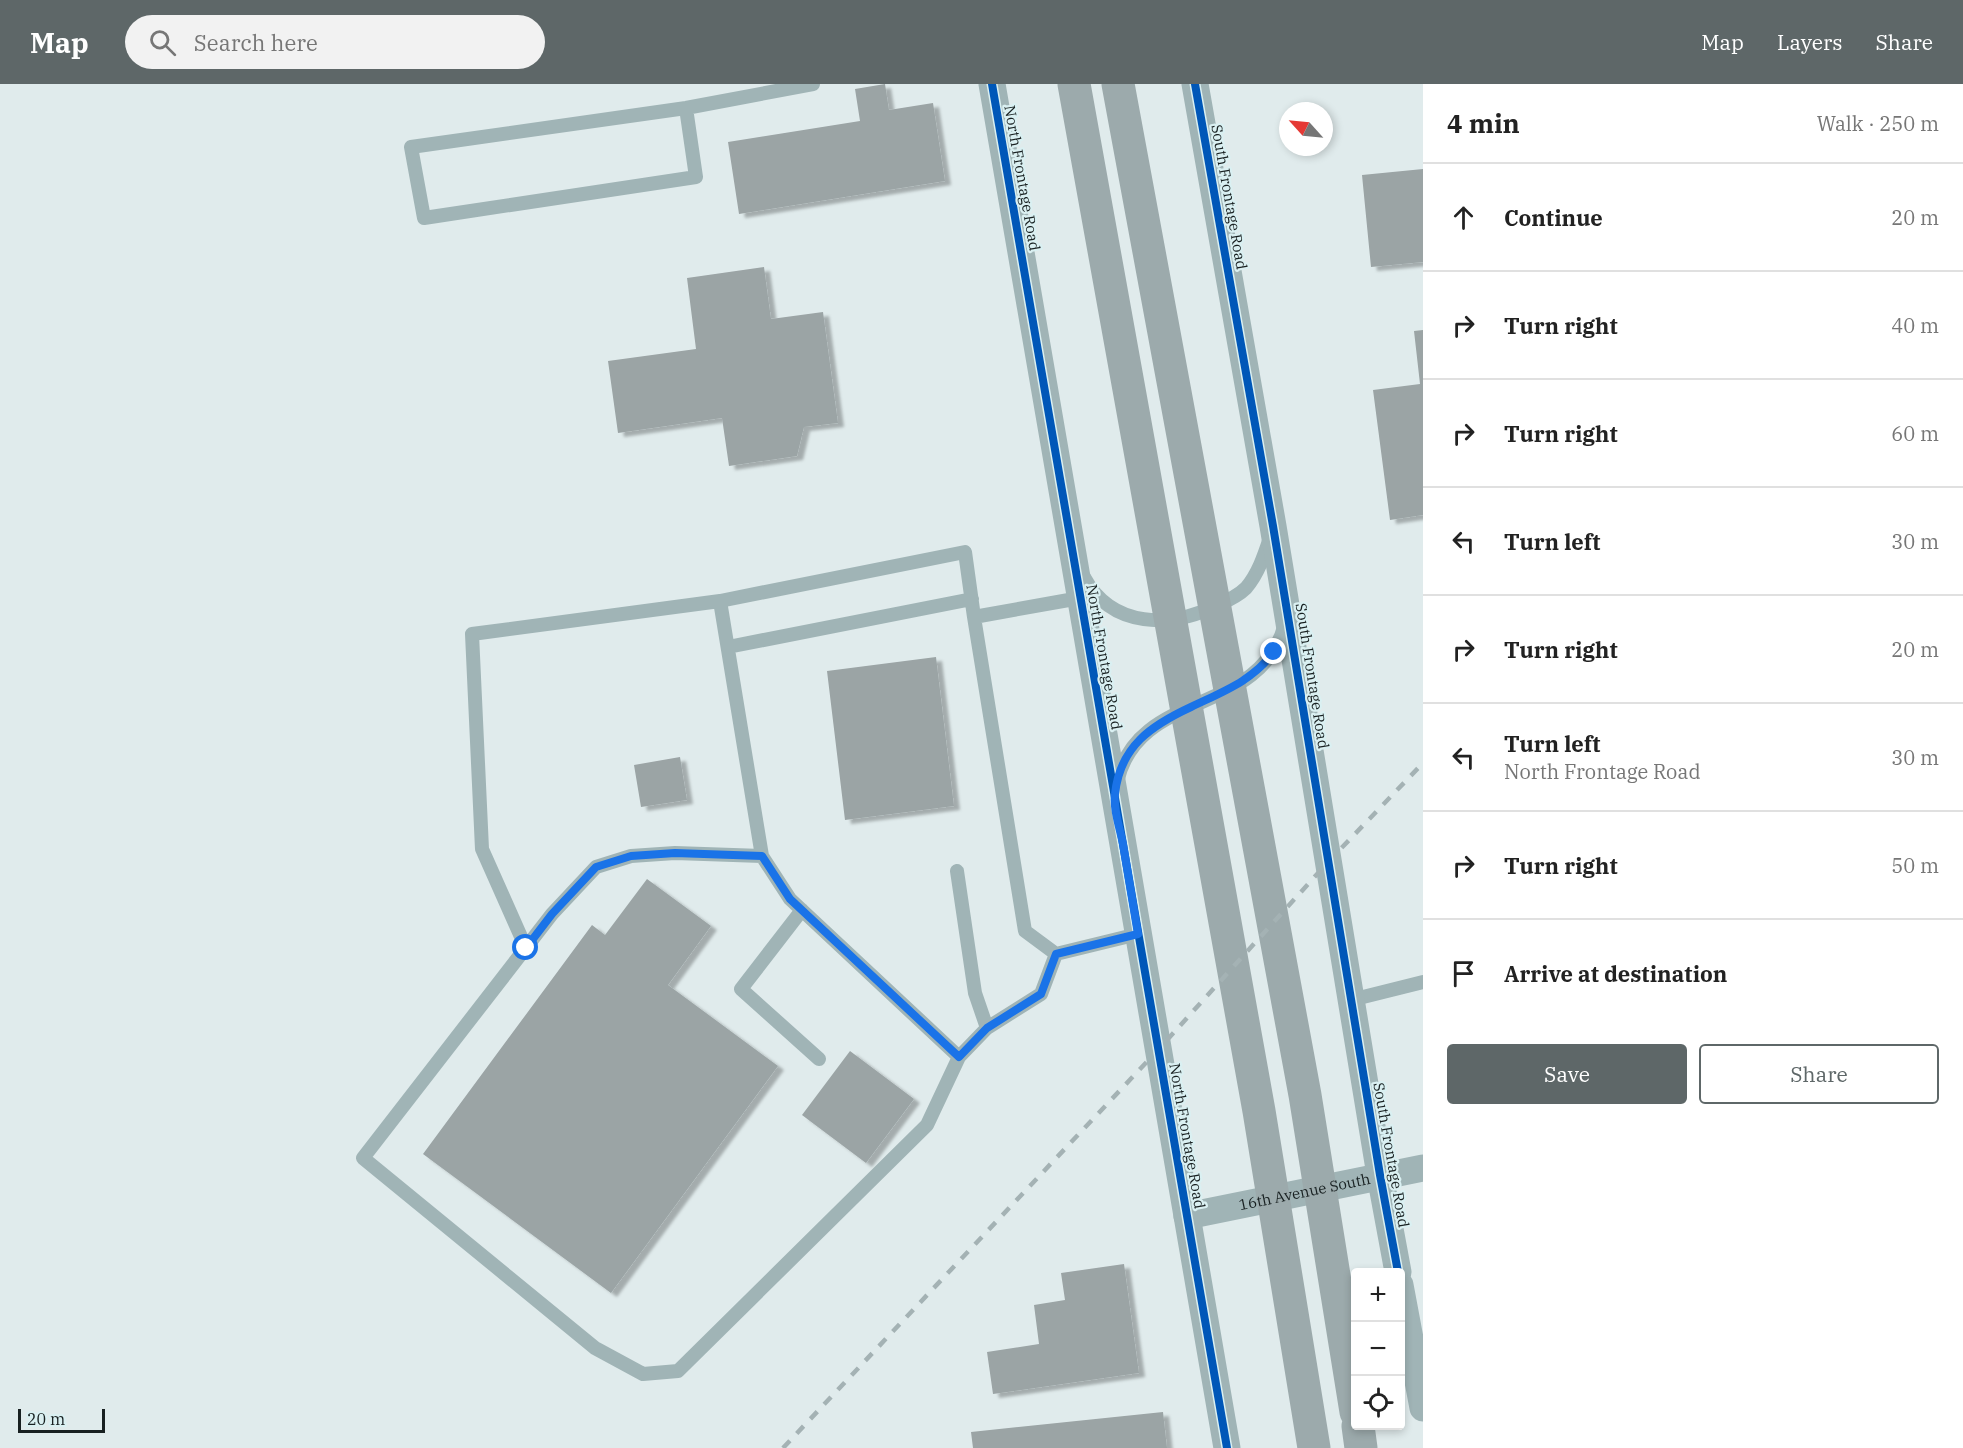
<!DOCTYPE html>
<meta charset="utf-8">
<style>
:root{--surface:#fff;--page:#f2f2f2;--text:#222;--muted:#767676;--line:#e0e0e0;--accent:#5e6768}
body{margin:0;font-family:"IBM Plex Serif",serif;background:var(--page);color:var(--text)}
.controls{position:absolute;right:18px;bottom:18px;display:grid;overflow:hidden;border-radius:6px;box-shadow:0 3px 9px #0003}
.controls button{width:54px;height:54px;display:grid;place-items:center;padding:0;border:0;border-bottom:2px solid var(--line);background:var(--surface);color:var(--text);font:30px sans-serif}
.compass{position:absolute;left:1279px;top:18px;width:54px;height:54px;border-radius:50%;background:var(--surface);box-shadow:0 3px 9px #0003;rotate:297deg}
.scale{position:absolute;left:18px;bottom:15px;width:87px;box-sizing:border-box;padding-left:6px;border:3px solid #182021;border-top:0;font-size:16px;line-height:21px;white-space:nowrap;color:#182021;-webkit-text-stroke:4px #daf0f2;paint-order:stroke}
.stop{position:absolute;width:18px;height:18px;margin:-14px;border:4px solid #1a73e8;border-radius:50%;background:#fff}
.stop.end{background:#1a73e8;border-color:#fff;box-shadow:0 2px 6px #0008}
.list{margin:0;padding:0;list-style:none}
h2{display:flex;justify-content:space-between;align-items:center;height:78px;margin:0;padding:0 24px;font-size:26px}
h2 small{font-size:20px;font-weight:400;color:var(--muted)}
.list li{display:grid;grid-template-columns:39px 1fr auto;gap:18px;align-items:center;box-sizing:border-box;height:108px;padding:0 24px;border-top:2px solid var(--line)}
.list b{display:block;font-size:22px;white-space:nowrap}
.list p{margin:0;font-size:20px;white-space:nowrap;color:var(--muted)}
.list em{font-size:20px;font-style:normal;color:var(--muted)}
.actions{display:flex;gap:12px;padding:18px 24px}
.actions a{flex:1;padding:14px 0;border:2px solid var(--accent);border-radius:6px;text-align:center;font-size:21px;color:var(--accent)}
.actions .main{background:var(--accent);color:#fff}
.icon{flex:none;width:33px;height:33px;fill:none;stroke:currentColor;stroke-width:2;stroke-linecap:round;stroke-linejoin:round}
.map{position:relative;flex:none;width:1423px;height:1364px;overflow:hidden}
header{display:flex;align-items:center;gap:36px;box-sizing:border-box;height:84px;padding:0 30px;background:var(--accent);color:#fff}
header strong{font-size:28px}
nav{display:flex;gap:33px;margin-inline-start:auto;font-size:21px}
.search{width:420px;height:54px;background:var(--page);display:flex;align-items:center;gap:15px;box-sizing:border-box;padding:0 21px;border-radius:33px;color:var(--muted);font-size:22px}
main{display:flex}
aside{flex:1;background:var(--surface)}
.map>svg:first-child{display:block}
.building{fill:#9ba4a5;filter:url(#shadow)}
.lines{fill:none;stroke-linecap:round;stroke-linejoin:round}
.lane{stroke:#a0b4b6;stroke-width:14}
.street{stroke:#a0b4b6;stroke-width:27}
.highway{stroke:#9caaac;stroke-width:33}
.rail{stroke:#a4b2b4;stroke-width:4.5;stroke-dasharray:10 10;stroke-linecap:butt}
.cycleway-casing{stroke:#daf0f2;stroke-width:11}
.cycleway{stroke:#0057b8;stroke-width:8}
.route{stroke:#1a73e8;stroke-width:8}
.labels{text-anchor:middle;stroke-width:4.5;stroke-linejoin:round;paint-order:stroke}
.street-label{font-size:15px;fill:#182021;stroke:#daf0f2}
</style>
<header>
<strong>Map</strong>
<div class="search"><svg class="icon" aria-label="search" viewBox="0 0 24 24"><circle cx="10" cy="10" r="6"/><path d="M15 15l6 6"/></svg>Search here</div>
<nav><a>Map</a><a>Layers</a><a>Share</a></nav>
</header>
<main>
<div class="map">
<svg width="1423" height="1364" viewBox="0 0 1423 1364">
<defs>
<filter id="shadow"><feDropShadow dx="6" dy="4" stdDeviation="1.5" flood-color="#0004"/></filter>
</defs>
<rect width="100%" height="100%" fill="#e0ebec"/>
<path class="building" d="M885 0 889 26 933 19 945 97 739 130 728 58 860 37 855 5Z
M1423 85V178L1371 183 1362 91Z
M764 183 771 235 823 228 838 339 804 343 797 372 729 382 722 334 618 349 608 277 696 265 687 194Z
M1423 246V431L1390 436 1373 306 1420 300 1414 247Z
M936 573 954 722 845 736 827 587Z
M680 673 687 716 641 723 634 681Z
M647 795 711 842 668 901 778 982 611 1209 423 1070 592 841 605 851Z
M850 967 914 1015 866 1079 802 1031Z
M1124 1180 1139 1289 993 1310 987 1268 1039 1260 1034 1221 1065 1216 1061 1189Z
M1163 1328 1167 1364H973L971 1348Z"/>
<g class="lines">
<path class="lane" d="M686 24 696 93 424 134 411 63 686 24 813 0
M1084 493C1112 545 1171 544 1218 521 1227 517 1239 511 1246 504 1258 490 1264 472 1270 454
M728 563 972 515
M1117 698C1138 604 1260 634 1285 540
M762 772 675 769 631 772 596 783 552 830 363 1074 595 1264 643 1290 678 1287 927 1041 959 973 987 944 1041 910 1056 870 1138 850
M957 787 975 909 987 944
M802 826 741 905 819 975
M526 864 482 765 472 550 720 517
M1056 870 1025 847 974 533 1080 514
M1351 916 1423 898
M959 973 790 815 762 772 720 517 965 468 974 533"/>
<g class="street">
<path d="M992 0 1227 1364"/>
<path d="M1195 0 1273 442 1380 1091 1398 1188"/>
<path id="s1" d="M1187 1132 1423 1084"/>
<path d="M1400 1201 1423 1324"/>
</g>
<path class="highway" d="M1074 0 1259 1027 1314 1364
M1118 0 1305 1011 1356 1328
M1358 1342 1361 1364"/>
<path class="rail" d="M783 1364 1158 966 1329 777 1423 679"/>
<defs>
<path id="cycleway" d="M992 0 1227 1364
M1195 0 1273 442 1380 1091 1398 1188"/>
</defs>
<use href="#cycleway" class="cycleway-casing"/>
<use href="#cycleway" class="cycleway"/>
</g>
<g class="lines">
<path class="route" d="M526 864 552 830 596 783 631 772 675 769 762 772 790 815 959 973 987 944 1041 910 1056 870 1138 850C1133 820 1128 790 1123 760 1120 745 1113 725 1115 710 1120 662 1152 641 1191 623 1224 607 1252 597 1274 568"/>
</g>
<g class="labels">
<g class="street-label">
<text transform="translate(1022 94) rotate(80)" y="5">North Frontage Road</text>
<text transform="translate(1229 113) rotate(80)" y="5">South Frontage Road</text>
<text transform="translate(1104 573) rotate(80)" y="5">North Frontage Road</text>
<text transform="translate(1312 592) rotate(81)" y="5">South Frontage Road</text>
<text transform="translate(1187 1052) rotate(80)" y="5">North Frontage Road</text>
<text transform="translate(1391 1071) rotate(80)" y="5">South Frontage Road</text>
<text dy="5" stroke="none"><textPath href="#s1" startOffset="120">16th Avenue South</textPath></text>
</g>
</g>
</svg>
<div class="controls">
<button>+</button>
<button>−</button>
<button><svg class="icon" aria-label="locate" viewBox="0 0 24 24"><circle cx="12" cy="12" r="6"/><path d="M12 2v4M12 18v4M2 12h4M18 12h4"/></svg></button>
</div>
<svg class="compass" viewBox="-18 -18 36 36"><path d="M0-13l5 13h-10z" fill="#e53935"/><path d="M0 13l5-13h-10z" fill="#767676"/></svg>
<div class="scale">20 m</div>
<div class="stop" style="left:526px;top:864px"></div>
<div class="stop end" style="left:1274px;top:568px"></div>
</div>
<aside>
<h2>4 min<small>Walk · 250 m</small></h2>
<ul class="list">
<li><svg class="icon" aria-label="ahead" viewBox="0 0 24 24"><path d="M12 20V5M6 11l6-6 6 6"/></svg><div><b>Continue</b></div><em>20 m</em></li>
<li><svg class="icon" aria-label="right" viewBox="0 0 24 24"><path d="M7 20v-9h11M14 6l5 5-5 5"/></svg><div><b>Turn right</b></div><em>40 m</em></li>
<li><svg class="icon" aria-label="right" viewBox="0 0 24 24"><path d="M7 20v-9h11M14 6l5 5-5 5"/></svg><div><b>Turn right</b></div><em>60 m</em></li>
<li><svg class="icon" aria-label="left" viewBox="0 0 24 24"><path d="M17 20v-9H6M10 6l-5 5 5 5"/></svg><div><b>Turn left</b></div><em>30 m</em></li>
<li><svg class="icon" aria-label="right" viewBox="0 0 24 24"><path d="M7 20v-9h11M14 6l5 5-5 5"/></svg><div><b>Turn right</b></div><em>20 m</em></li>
<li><svg class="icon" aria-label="left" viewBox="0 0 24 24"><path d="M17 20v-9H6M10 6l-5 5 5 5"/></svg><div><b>Turn left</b><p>North Frontage Road</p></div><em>30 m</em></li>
<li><svg class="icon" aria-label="right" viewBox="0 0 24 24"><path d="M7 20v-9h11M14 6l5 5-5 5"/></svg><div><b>Turn right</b></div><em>50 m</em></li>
<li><svg class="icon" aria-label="arrive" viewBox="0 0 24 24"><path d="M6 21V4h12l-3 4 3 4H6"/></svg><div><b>Arrive at destination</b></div></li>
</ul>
<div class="actions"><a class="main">Save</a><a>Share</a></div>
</aside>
</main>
